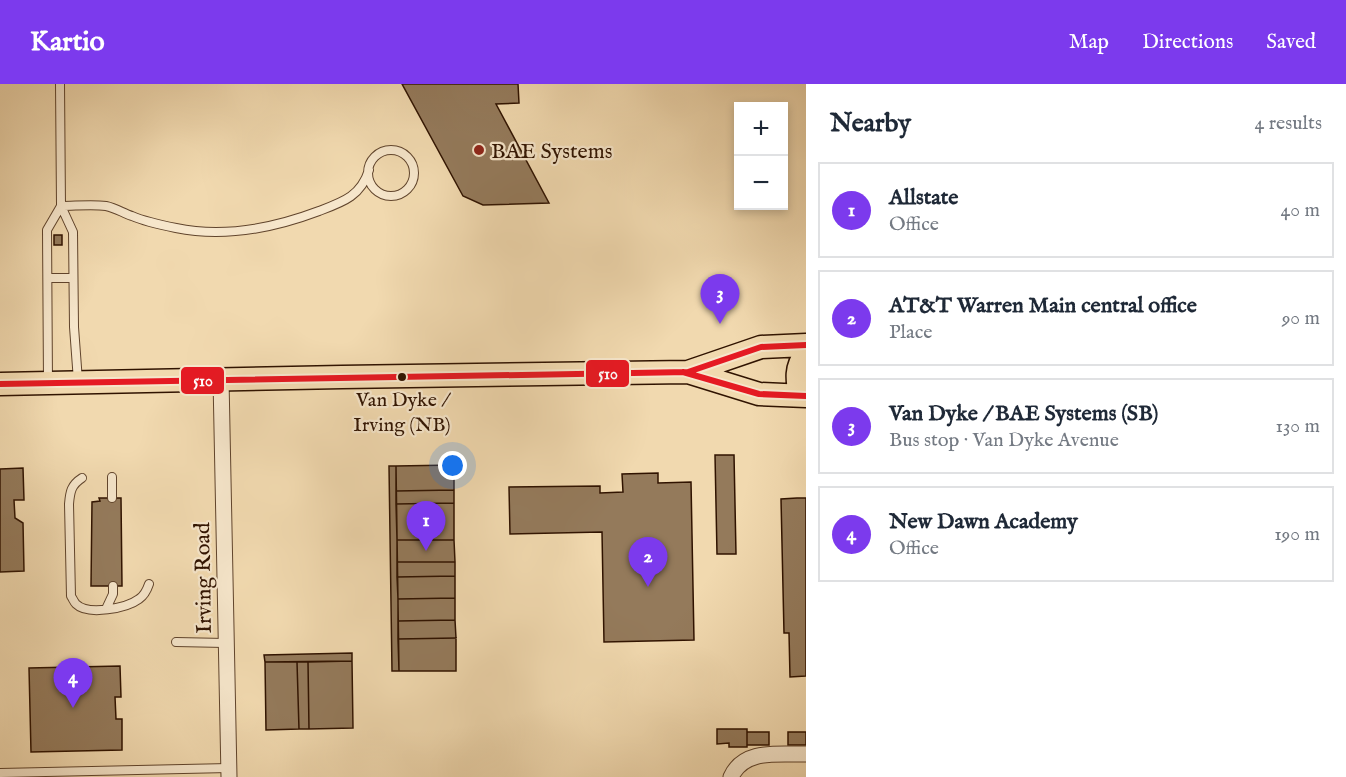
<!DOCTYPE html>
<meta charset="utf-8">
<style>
:root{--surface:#fff;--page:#f2f2f3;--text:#1f2937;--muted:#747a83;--line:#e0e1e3;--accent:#7c3aed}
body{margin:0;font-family:"IM FELL English",serif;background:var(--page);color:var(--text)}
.controls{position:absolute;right:18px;top:18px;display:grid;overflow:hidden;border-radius:0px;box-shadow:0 3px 9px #0003}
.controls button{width:54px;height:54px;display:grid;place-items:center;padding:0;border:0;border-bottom:2px solid var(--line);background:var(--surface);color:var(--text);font:30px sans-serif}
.you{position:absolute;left:453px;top:382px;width:21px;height:21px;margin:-15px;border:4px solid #fff;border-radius:50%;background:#1a73e8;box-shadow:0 0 0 9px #1a73e833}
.badge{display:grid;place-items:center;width:39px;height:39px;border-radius:50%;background:var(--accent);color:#fff;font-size:20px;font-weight:700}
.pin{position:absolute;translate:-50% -50px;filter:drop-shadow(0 2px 3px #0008)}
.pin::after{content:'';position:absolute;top:32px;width:21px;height:18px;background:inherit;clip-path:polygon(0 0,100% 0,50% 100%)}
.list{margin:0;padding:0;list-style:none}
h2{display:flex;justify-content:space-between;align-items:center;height:78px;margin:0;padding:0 24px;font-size:26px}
h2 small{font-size:20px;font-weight:400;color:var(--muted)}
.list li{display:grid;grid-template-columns:39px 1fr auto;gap:18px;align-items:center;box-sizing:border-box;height:96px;margin:0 12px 12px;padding:0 12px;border:2px solid var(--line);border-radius:0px}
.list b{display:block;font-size:22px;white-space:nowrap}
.list p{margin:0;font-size:20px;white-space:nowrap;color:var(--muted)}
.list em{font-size:20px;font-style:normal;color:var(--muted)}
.map{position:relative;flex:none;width:806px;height:693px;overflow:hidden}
header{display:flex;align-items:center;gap:36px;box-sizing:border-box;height:84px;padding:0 30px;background:var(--accent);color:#fff}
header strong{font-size:28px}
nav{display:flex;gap:33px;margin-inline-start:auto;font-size:21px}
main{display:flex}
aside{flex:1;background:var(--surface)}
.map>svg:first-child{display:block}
.building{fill:#947a5b;stroke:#301300;stroke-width:1.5}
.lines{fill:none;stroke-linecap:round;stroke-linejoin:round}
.lane-casing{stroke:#60442c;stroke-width:10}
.street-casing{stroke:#60442c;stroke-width:17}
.primary-casing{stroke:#301300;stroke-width:25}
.lane{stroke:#f6e6cb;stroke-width:8}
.street{stroke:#f6e6cb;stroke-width:15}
.primary{stroke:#f1d9af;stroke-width:22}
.bus-1-casing{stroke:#f6e6cb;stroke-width:10}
.bus-1{stroke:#e51a23;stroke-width:6}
.poi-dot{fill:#8f2418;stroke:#f6e6cb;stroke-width:2}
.bus-dot{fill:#301300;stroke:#f6e6cb;stroke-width:2}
.labels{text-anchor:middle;stroke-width:4.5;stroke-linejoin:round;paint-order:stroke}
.bus-label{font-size:20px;fill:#301300;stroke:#f6e6cb}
.poi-label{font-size:22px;fill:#301300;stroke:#f6e6cb;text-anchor:start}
.street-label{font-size:22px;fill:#301300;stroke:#f6e6cb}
.line-badge{stroke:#f6e6cb;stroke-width:2}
.badge-label{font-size:16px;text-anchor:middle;font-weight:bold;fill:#fff}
</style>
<header>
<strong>Kartio</strong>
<nav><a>Map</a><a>Directions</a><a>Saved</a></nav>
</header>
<main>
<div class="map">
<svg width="806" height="693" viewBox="0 0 806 693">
<rect width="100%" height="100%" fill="#f1d9af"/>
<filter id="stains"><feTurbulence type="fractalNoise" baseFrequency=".00333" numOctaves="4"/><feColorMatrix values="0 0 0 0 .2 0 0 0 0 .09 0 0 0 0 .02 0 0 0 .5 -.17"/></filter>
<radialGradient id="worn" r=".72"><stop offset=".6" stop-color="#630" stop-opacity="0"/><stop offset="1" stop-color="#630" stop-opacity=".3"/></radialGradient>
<path class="building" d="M402 0H518L519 19 496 20 549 119 483 121 463 112Z
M54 151H62V161H54Z
M715 371H734L736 470H717Z
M454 381V406L396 407V382Z
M389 382H396L399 587H392Z
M23 384 24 416H14L15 434 23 439 24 487 0 488V385Z
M658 389V399L691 398 694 556 604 558 602 448 510 450 509 403 600 402V409L623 408 622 390Z
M454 406V419L396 420V407Z
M99 414H121L122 502H91L92 418 100 417Z
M797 414H806V592L790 593 789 549H784L781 415Z
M454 419V456H397L396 420Z
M397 456H454L455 478H397Z
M397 478H455V492L397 493Z
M455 492V514L398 515 397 493Z
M455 514V536L398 537V515Z
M455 536 456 554 398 555V537Z
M456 554V587H399L398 555Z
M352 569V577L265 578 264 571Z
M352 577 353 644 309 645 308 578Z
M265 578H297L299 645 266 646Z
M297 578H308L309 645H299Z
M120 582 121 613H115L116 635H122V666L31 668 29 584Z
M717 645H747V663H729V659L717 660Z
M747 648H769V661H747Z
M788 648H806V661H788Z"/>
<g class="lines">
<defs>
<path id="lane" d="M60 0 61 122C75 122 92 120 106 122 116 124 123 129 132 132 146 138 161 141 176 144 224 154 274 144 319 127 343 118 361 112 369 86
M368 89a23 23 0 1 1 46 0a23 23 0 1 1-46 0Z
M48 194H73
M48 298 47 146 61 122 73 148 74 243 78 297
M82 394C71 401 70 408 69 420L71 512C73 515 74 518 76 520 88 532 127 524 139 515 145 511 147 506 149 500
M112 414V393
M106 525 113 510V502
M176 558 225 559
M0 689 229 684"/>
<path id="street" d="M221 295 229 693
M731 693C744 664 779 671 806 670"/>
<path id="primary" d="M688 288 759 310 806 312
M0 300 342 293 688 288 761 263 806 261
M800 311C797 296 795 283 806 270"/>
</defs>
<use href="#lane" class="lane-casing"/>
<use href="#street" class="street-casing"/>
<use href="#primary" class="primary-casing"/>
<use href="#lane" class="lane"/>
<use href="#street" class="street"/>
<use href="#primary" class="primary"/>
<defs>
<path id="bus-1" d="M683 288 759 310 806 312
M0 300 688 288 761 263 806 261"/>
</defs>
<use href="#bus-1" class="bus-1-casing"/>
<use href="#bus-1" class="bus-1"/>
</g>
<circle class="poi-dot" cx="479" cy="66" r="6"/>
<circle class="bus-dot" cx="402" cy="293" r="5"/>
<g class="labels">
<g class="bus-label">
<text x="402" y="322">Van Dyke /<tspan x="402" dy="25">Irving (NB)</tspan></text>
</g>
<g class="poi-label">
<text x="491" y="74">BAE Systems</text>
</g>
<g class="street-label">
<text transform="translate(202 494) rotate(-91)" y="8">Irving Road</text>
</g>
</g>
<g class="line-badge">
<rect x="585" y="275" width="45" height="29" rx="6" fill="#e51a23"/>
<rect x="180" y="282" width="45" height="29" rx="6" fill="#e51a23"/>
</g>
<g class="badge-label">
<text x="608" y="295">510</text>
<text x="203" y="302">510</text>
</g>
<rect width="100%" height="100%" filter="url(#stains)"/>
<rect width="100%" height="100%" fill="url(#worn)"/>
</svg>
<div class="controls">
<button>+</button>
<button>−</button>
</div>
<div class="you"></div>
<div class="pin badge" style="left:426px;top:467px">1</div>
<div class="pin badge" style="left:648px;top:503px">2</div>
<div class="pin badge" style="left:720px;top:240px">3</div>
<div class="pin badge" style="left:73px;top:624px">4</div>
</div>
<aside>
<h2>Nearby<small>4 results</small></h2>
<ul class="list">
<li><span class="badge">1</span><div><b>Allstate</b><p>Office</p></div><em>40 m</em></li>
<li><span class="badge">2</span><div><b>AT&amp;T Warren Main central office</b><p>Place</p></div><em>90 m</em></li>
<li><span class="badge">3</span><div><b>Van Dyke / BAE Systems (SB)</b><p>Bus stop · Van Dyke Avenue</p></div><em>130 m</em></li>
<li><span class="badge">4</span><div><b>New Dawn Academy</b><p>Office</p></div><em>190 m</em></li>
</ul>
</aside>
</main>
